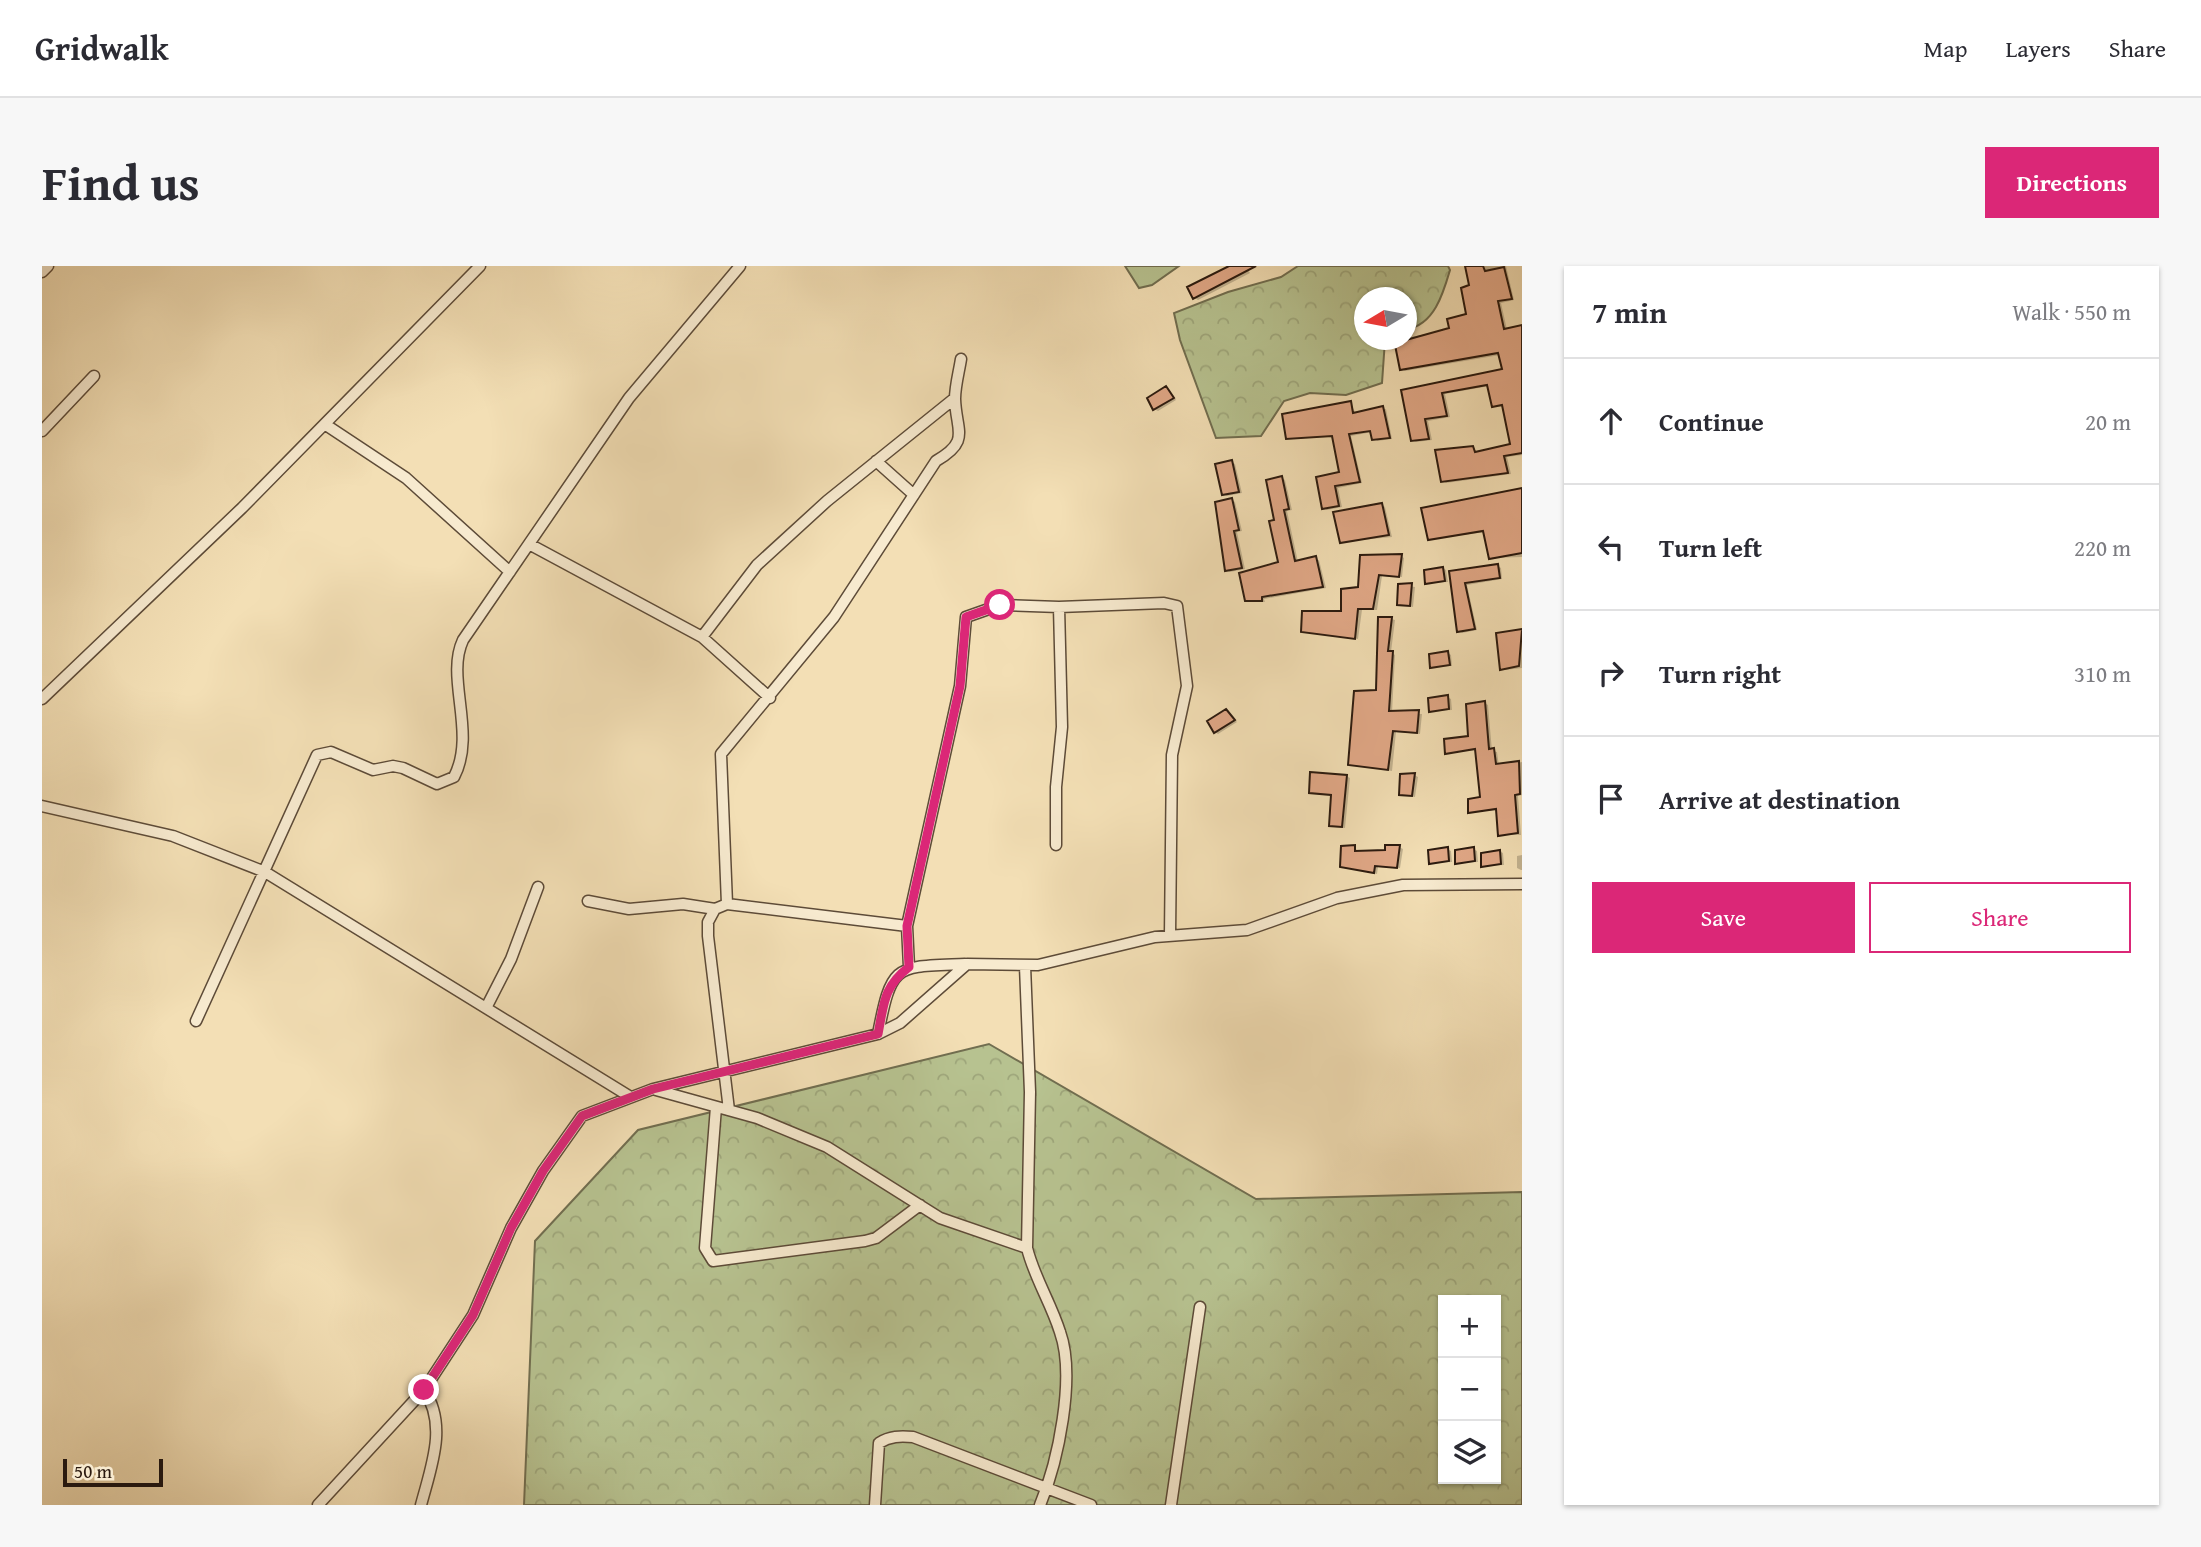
<!DOCTYPE html>
<meta charset="utf-8">
<style>
:root{--surface:#fff;--page:#f7f7f7;--text:#2b2b33;--muted:#7c7c81;--line:#e1e1e2;--accent:#db2777}
body{margin:0;font-family:"Gentium Book Plus",serif;background:var(--page);color:var(--text)}
.controls{position:absolute;right:21px;bottom:21px;display:grid;overflow:hidden;border-radius:0px;box-shadow:0 2px 5px #0004}
.controls button{width:63px;height:63px;display:grid;place-items:center;padding:0;border:0;border-bottom:2px solid var(--line);background:var(--surface);color:var(--text);font:35px sans-serif}
.compass{position:absolute;left:1312px;top:21px;width:63px;height:63px;border-radius:50%;background:var(--surface);box-shadow:0 2px 5px #0004;rotate:260deg}
.scale{position:absolute;left:21px;bottom:18px;width:100px;box-sizing:border-box;padding-left:7px;border:4px solid #2b1a0f;border-top:0;font-size:19px;line-height:24px;white-space:nowrap;color:#2b1a0f;-webkit-text-stroke:5px #f7eacf;paint-order:stroke}
.stop{position:absolute;width:21px;height:21px;margin:-16px;border:5px solid #db2777;border-radius:50%;background:#fff}
.stop.end{background:#db2777;border-color:#fff;box-shadow:0 2px 7px #0008}
.list{margin:0;padding:0;list-style:none}
h2{display:flex;justify-content:space-between;align-items:center;height:91px;margin:0;padding:0 28px;font-size:30px}
h2 small{font-size:23px;font-weight:400;color:var(--muted)}
.list li{display:grid;grid-template-columns:46px 1fr auto;gap:21px;align-items:center;box-sizing:border-box;height:126px;padding:0 28px;border-top:2px solid var(--line)}
.list b{display:block;font-size:26px;white-space:nowrap}
.list em{font-size:23px;font-style:normal;color:var(--muted)}
.actions{display:flex;gap:14px;padding:21px 28px}
.actions a{flex:1;padding:16px 0;border:2px solid var(--accent);border-radius:0px;text-align:center;font-size:24px;color:var(--accent)}
.actions .main{background:var(--accent);color:#fff}
.icon{flex:none;width:38px;height:38px;fill:none;stroke:currentColor;stroke-width:2;stroke-linecap:round;stroke-linejoin:round}
.map{position:relative;flex:none;width:1480px;height:1239px;overflow:hidden;border-radius:0px}
header{display:flex;align-items:center;gap:42px;box-sizing:border-box;height:98px;padding:0 35px;background:var(--surface);border-bottom:2px solid var(--line)}
header strong{font-size:33px}
nav{display:flex;gap:38px;margin-inline-start:auto;font-size:24px}
.intro{display:flex;align-items:center;justify-content:space-between;box-sizing:border-box;height:168px;padding:0 42px}
h1{margin:0;font-size:49px}
.button{padding:18px 32px;border-radius:0px;background:var(--accent);color:#fff;font-size:24px;font-weight:700}
main{display:flex;gap:42px;padding:0 42px}
aside{flex:1;background:var(--surface);border-radius:0px;box-shadow:0 2px 5px #0004}
.map>svg:first-child{display:block}
.forest{fill:url(#forest-crowns);stroke:#716e50;stroke-width:2;fill-rule:evenodd}
.park{fill:#b7c290;stroke:#716e50;stroke-width:2}
.shadow{fill:#0003}
.building{fill:#e1a887;stroke:#2b1a0f;stroke-width:2}
.lines{fill:none;stroke-linecap:round;stroke-linejoin:round}
.street-casing{stroke:#5d4b38;stroke-width:13}
.street{stroke:#f7eacf;stroke-width:10}
.route{stroke:#db2777;stroke-width:9}
</style>
<header>
<strong>Gridwalk</strong>
<nav><a>Map</a><a>Layers</a><a>Share</a></nav>
</header>
<div class="intro"><h1>Find us</h1><a class="button">Directions</a></div>
<main>
<div class="map">
<svg width="1480" height="1239" viewBox="0 0 1480 1239">
<defs>
<pattern id="forest-crowns" width="20" height="18" patternUnits="userSpaceOnUse" patternTransform="scale(1.75)"><rect width="20" height="18" fill="#b7c290"/><path d="M2 6a3 3 0 1 1 6 0M12 15a3 3 0 1 1 6 0" fill="none" stroke="#9ea67b"/></pattern>
</defs>
<rect width="100%" height="100%" fill="#f3dfb5"/>
<filter id="stains"><feTurbulence type="fractalNoise" baseFrequency=".00286" numOctaves="4"/><feColorMatrix values="0 0 0 0 .2 0 0 0 0 .09 0 0 0 0 .02 0 0 0 .5 -.17"/></filter>
<radialGradient id="worn" r=".72"><stop offset=".6" stop-color="#630" stop-opacity="0"/><stop offset="1" stop-color="#630" stop-opacity=".3"/></radialGradient>
<path class="forest" d="M1256 0H1406L1408 4C1401 28 1392 59 1365 63L1364 32H1322V74H1343L1340 117 1304 129 1268 127 1242 135 1219 170 1174 172 1138 74 1132 47 1186 26 1239 11Z
M947 778 1214 933 1480 926V1239H482L493 975 596 864ZM1401 1034H1454V1213H1401Z"/>
<path class="park" d="M1083 0H1137L1110 19 1097 22Z"/>
<path class="shadow" d="M1190 0H1203L1208 7 1156 34 1153 32 1147 22Z
M1425 0H1464L1472 34 1459 37 1465 64 1480 61V189L1465 191 1469 208 1404 217 1401 215 1431 182 1435 187 1470 179 1462 141 1451 140 1447 120 1403 128 1408 151 1386 155 1390 174 1374 176 1370 174 1361 126 1462 105 1458 89 1363 105 1360 103 1354 74 1409 63 1426 49 1429 21Z
M1124 122 1134 134 1116 145 1112 143Z
M1308 136 1314 148 1344 143 1350 173 1335 175 1330 166 1309 170 1320 217 1296 222 1300 241 1285 244 1282 242 1300 207 1292 171 1246 172Z
M1189 196 1193 198 1200 227 1185 230 1181 228Z
M1240 212 1243 214 1250 244 1245 245 1256 296 1277 294 1284 322 1222 333 1223 336H1208L1205 334 1238 297 1234 255Z
M1480 224V291L1449 292 1444 266 1387 273 1381 244Z
M1190 234 1193 236 1200 265 1195 266 1203 303 1188 306 1184 304Z
M1340 239 1343 241 1350 271 1299 276Z
M1359 290 1362 292 1360 311 1340 310 1335 344H1320L1316 373 1261 365 1300 347 1318 322Z
M1456 300 1459 302 1460 313 1425 319 1435 364 1420 367 1417 365 1409 306Z
M1401 302 1404 304 1406 316 1385 317Z
M1358 319 1373 321 1371 341 1357 338Z
M1350 353 1353 354 1349 386 1353 389 1350 447 1380 448 1378 468 1354 466 1350 505 1308 498 1336 426Z
M1480 365V402L1463 404 1459 403 1456 369Z
M1406 387 1409 389 1410 400 1389 401Z
M1405 431 1409 433 1410 444 1389 445Z
M1443 437 1446 439 1450 485 1455 486 1457 500 1480 496V529L1476 530 1479 569H1457L1456 544 1428 546 1440 533 1435 484 1404 487 1428 471Z
M1184 445 1195 456 1176 468 1173 466Z
M1372 509 1376 511 1373 531 1359 528Z
M1304 510 1308 512 1303 562 1292 561 1289 559 1291 530 1269 526Z
M1313 581 1316 587 1345 586 1357 581 1361 583 1358 602 1336 601 1335 608 1300 600Z
M1405 583 1409 585 1410 596 1389 597Z
M1431 583 1435 585 1436 596 1415 597Z
M1457 585 1461 587 1462 599 1441 600Z
M1480 589V604H1479L1475 602V590Z"/>
<path class="building" d="M1187 0H1214L1151 33 1145 21Z
M1423 0H1441L1443 5 1462 1 1470 33 1456 35 1462 63 1480 59V187L1462 190 1466 207 1399 216 1393 184 1431 180 1433 186 1468 178 1460 139 1450 141 1445 119 1400 127 1405 150 1383 153 1387 173 1369 175 1359 124 1460 103 1456 87 1358 104 1352 74H1364L1407 62 1405 53 1424 48 1419 22 1427 19Z
M1124 120 1132 132 1111 144 1105 132Z
M1309 135 1311 147 1341 140 1348 172 1330 174 1328 165 1307 168 1318 216 1293 220 1297 240 1280 243 1274 211 1297 206 1290 170 1244 173 1240 148Z
M1190 194 1197 226 1180 229 1173 198Z
M1240 210 1247 243 1242 244 1253 295 1274 290 1281 321 1220 331V335H1203L1197 307 1236 296 1227 255 1232 254 1224 214Z
M1480 222V287L1447 293 1441 265 1386 274 1379 242Z
M1190 232 1197 264 1192 265 1200 302 1183 305 1173 236Z
M1340 237 1347 269 1298 277 1291 246Z
M1360 288 1357 311 1337 309 1331 343H1316L1313 373 1259 366 1260 345H1299V323L1316 321 1318 289Z
M1456 298 1458 312 1423 317 1433 363 1415 366 1407 305Z
M1401 301 1403 315 1383 318 1382 304Z
M1370 317 1368 340 1355 339 1356 318Z
M1336 351H1350L1346 385H1351L1347 445 1377 444 1375 467 1351 465 1346 504 1306 499 1312 425 1334 424Z
M1480 363 1477 400 1458 404 1454 367Z
M1406 385 1408 399 1388 402 1387 388Z
M1406 429 1407 443 1387 446 1386 432Z
M1443 435 1447 483 1452 482 1454 498 1477 495 1478 528 1473 529 1476 567 1456 570 1454 543 1426 547V533L1438 531 1433 483 1403 488 1402 473 1426 470 1424 438Z
M1184 443 1193 454 1172 467 1165 455Z
M1268 506 1305 509 1300 561 1287 560 1289 529 1267 527Z
M1373 507 1370 530 1357 529 1358 508Z
M1313 579V585L1343 584V579H1358L1355 602 1333 600 1332 607 1298 601 1299 580Z
M1406 581 1407 595 1387 598 1386 584Z
M1432 581 1433 595 1413 598V584Z
M1458 584 1459 598 1439 601V587Z"/>
<g class="lines">
<defs>
<path id="street" d="M0 6 6 0
M284 159 364 212 468 306
M0 165 52 110
M834 195 872 229
M487 278 660 371 728 432
M660 371 715 299 785 235 913 132
M0 433 200 242 438 0
M0 540 131 570 223 606 587 830
M1014 579V521L1020 461 1017 341
M546 635 587 643 641 638 673 643
M685 638 865 660
M983 700 988 826 985 982C992 1011 1009 1037 1018 1066 1034 1111 1016 1196 998 1239
M867 701 865 660 918 420 924 351 958 339 1017 341 1122 337 1135 340 1145 420 1130 489 1128 669
M444 742 469 693 496 621
M154 755 275 489 289 486 331 504 351 500 361 502 395 518 412 511C435 467 403 412 421 374L587 132 698 0
M836 768C850 696 853 701 923 698
M614 824 715 852 785 881 898 952 985 982
M674 841 663 982 671 995 823 975 834 972 878 939
M687 844 666 670V656L673 643 685 638 679 488 792 351 894 195C929 175 914 165 913 133 913 120 917 106 919 93
M276 1239 382 1124 431 1049 469 962 501 905 540 850 611 823 836 768 858 757 925 698 996 699 1113 671 1205 664 1295 632 1361 619 1480 618
M379 1239C389 1201 406 1159 382 1124
M833 1239 837 1177C848 1170 858 1170 871 1171L1049 1239
M1129 1239 1158 1041"/>
</defs>
<use href="#street" class="street-casing"/>
<use href="#street" class="street"/>
</g>
<g class="lines">
<path class="route" d="M382 1124 431 1049 469 962 501 905 540 850 611 823 836 768C842 738 841 721 867 701L865 660 918 420 924 351 958 339"/>
</g>
<rect width="100%" height="100%" filter="url(#stains)"/>
<rect width="100%" height="100%" fill="url(#worn)"/>
</svg>
<div class="controls">
<button>+</button>
<button>−</button>
<button><svg class="icon" aria-label="layers" viewBox="0 0 24 24"><path d="M12 4l9 5-9 5-9-5zM3 14l9 5 9-5"/></svg></button>
</div>
<svg class="compass" viewBox="-18 -18 36 36"><path d="M0-13l5 13h-10z" fill="#e53935"/><path d="M0 13l5-13h-10z" fill="#7c7c81"/></svg>
<div class="scale">50 m</div>
<div class="stop" style="left:958px;top:339px"></div>
<div class="stop end" style="left:382px;top:1124px"></div>
</div>
<aside>
<h2>7 min<small>Walk · 550 m</small></h2>
<ul class="list">
<li><svg class="icon" aria-label="ahead" viewBox="0 0 24 24"><path d="M12 20V5M6 11l6-6 6 6"/></svg><div><b>Continue</b></div><em>20 m</em></li>
<li><svg class="icon" aria-label="left" viewBox="0 0 24 24"><path d="M17 20v-9H6M10 6l-5 5 5 5"/></svg><div><b>Turn left</b></div><em>220 m</em></li>
<li><svg class="icon" aria-label="right" viewBox="0 0 24 24"><path d="M7 20v-9h11M14 6l5 5-5 5"/></svg><div><b>Turn right</b></div><em>310 m</em></li>
<li><svg class="icon" aria-label="arrive" viewBox="0 0 24 24"><path d="M6 21V4h12l-3 4 3 4H6"/></svg><div><b>Arrive at destination</b></div></li>
</ul>
<div class="actions"><a class="main">Save</a><a>Share</a></div>
</aside>
</main>
